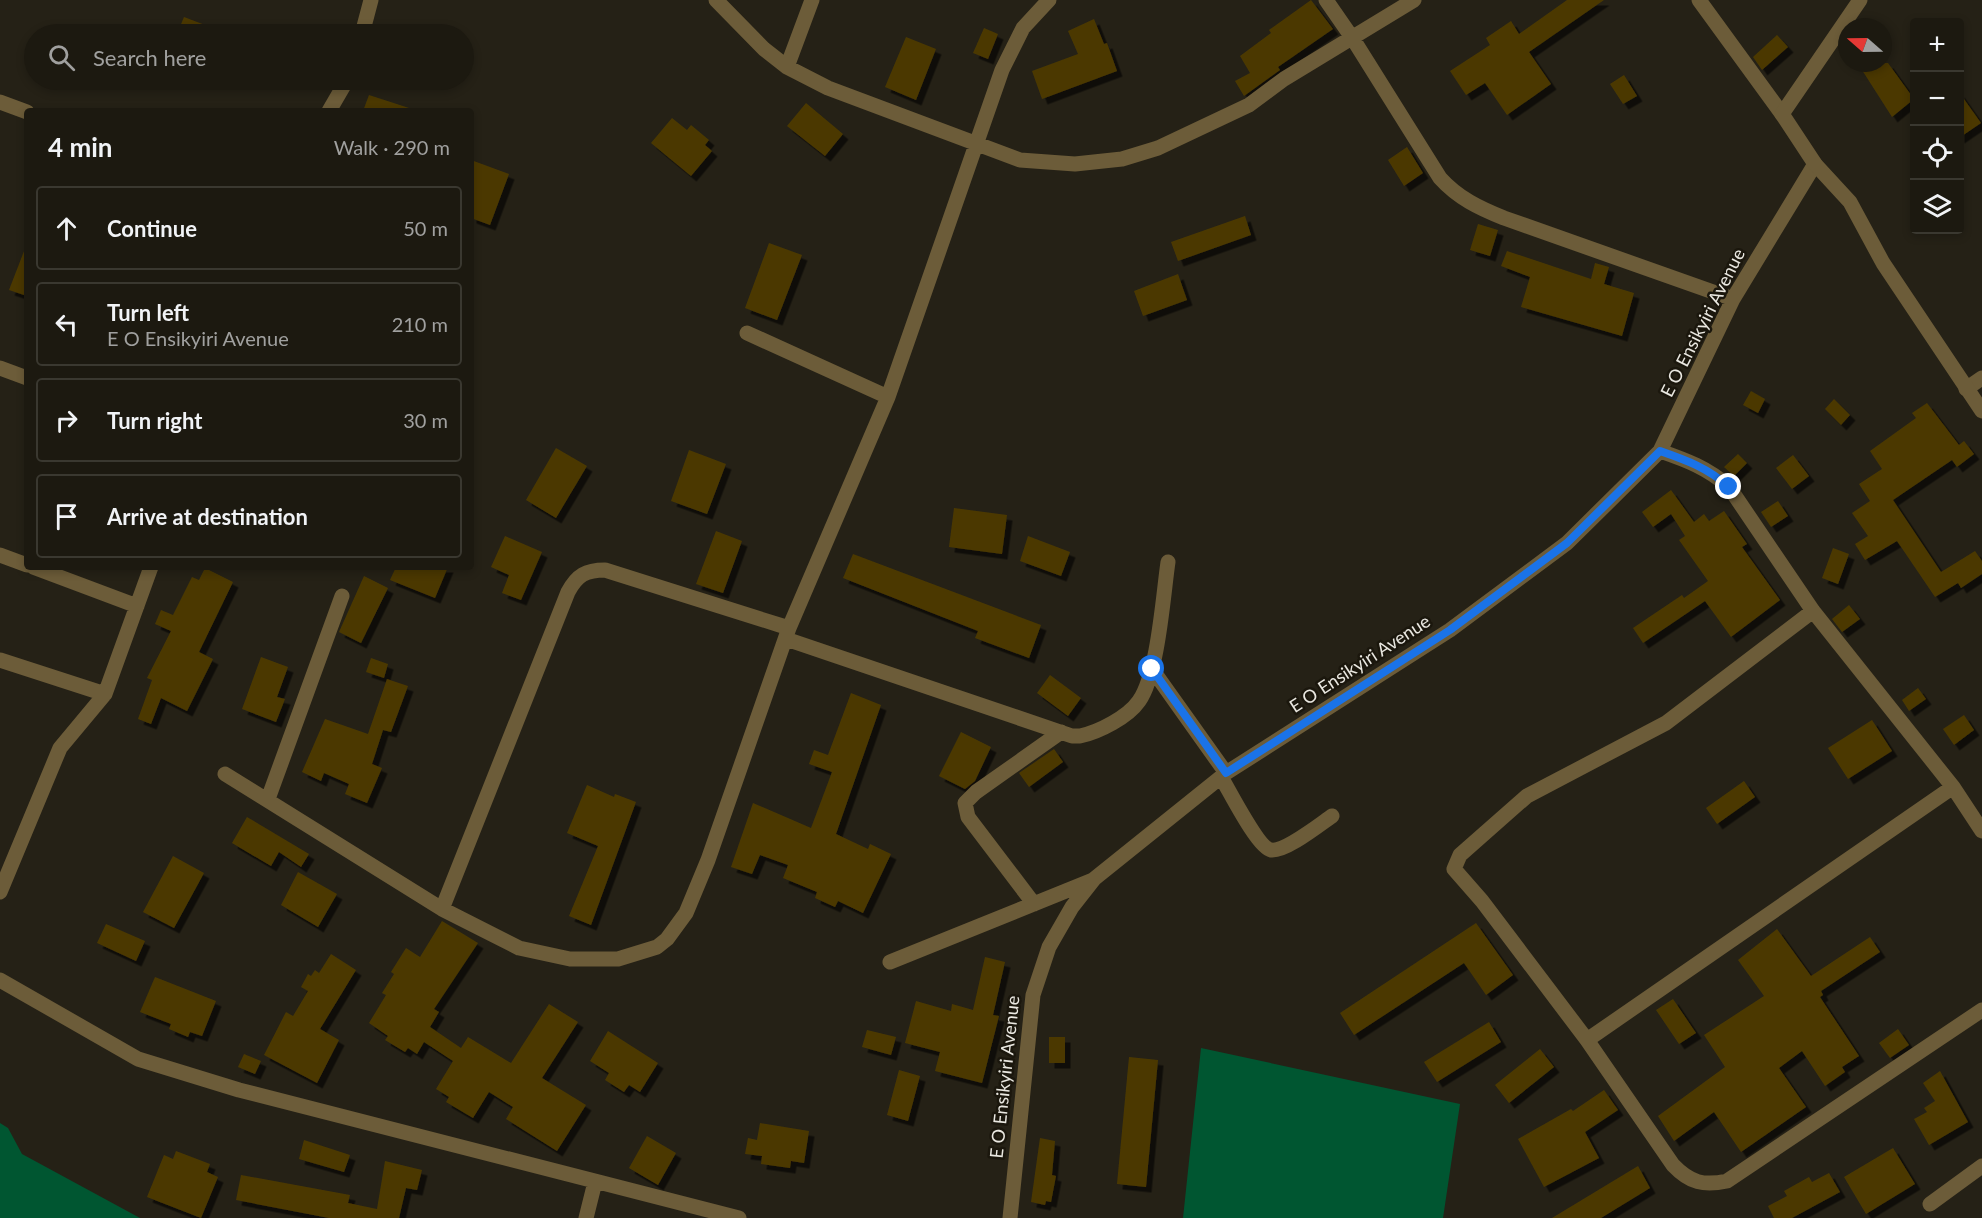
<!DOCTYPE html>
<meta charset="utf-8">
<style>
:root{--surface:#1c1910;--page:#252219;--text:#f1f3f6;--muted:#a0a09f;--line:#3a3830}
body{margin:0;font-family:Lato,sans-serif;background:var(--page);color:var(--text)}
.controls{position:absolute;right:18px;top:18px;display:grid;overflow:hidden;border-radius:6px;box-shadow:0 3px 9px #0003}
.controls button{width:54px;height:54px;display:grid;place-items:center;padding:0;border:0;border-bottom:2px solid var(--line);background:var(--surface);color:var(--text);font:30px sans-serif}
.compass{position:absolute;left:1838px;top:18px;width:54px;height:54px;border-radius:50%;background:var(--surface);box-shadow:0 3px 9px #0003;rotate:290deg}
.stop{position:absolute;width:18px;height:18px;margin:-14px;border:4px solid #1a73e8;border-radius:50%;background:#fff}
.stop.end{background:#1a73e8;border-color:#fff;box-shadow:0 2px 6px #0008}
.list{margin:0;padding:0;list-style:none}
h2{display:flex;justify-content:space-between;align-items:center;height:78px;margin:0;padding:0 24px;font-size:26px}
h2 small{font-size:20px;font-weight:400;color:var(--muted)}
.list li{display:grid;grid-template-columns:39px 1fr auto;gap:18px;align-items:center;box-sizing:border-box;height:84px;margin:0 12px 12px;padding:0 12px;border:2px solid var(--line);border-radius:6px}
.list b{display:block;font-size:22px;white-space:nowrap}
.list p{margin:0;font-size:20px;white-space:nowrap;color:var(--muted)}
.list em{font-size:20px;font-style:normal;color:var(--muted)}
.icon{flex:none;width:33px;height:33px;fill:none;stroke:currentColor;stroke-width:2;stroke-linecap:round;stroke-linejoin:round}
.map{position:relative;flex:none;width:1982px;height:1218px;overflow:hidden}
.search{position:absolute;background:var(--surface);box-shadow:0 3px 9px #0003;left:24px;top:24px;width:450px;height:66px;display:flex;align-items:center;gap:15px;box-sizing:border-box;padding:0 21px;border-radius:33px;color:var(--muted);font-size:22px}
.panel{position:absolute;background:var(--surface);box-shadow:0 3px 9px #0003;left:24px;top:108px;width:450px;height:462px;border-radius:6px}
.map>svg:first-child{display:block}
.green{fill:#005631}
.building{fill:#4b3900;filter:url(#shadow)}
.lines{fill:none;stroke-linecap:round;stroke-linejoin:round}
.minor{stroke:#6c5c39;stroke-width:15}
.tertiary{stroke:#6c5c39;stroke-width:15}
.route{stroke:#1a73e8;stroke-width:8}
.labels{text-anchor:middle;stroke-width:5;stroke-linejoin:round;paint-order:stroke}
.street-label{font-size:18px;fill:#eae8e1;stroke:#1b170d}
</style>
<div class="map">
<svg width="1982" height="1218" viewBox="0 0 1982 1218">
<defs>
<filter id="shadow"><feDropShadow dx="5.5" dy="5.5" stdDeviation="0" flood-color="#0009"/></filter>
</defs>
<rect width="100%" height="100%" fill="#252116"/>
<path class="green" d="M1201 1048 1460 1104 1443 1218H1183Z
M0 1123 8 1128 22 1154 140 1218H0Z"/>
<path class="building" d="M1311 0 1333 29 1278 67 1280 70 1244 96 1235 81 1250 73 1240 56 1271 33 1269 30Z
M1567 0H1604L1529 52 1551 84 1507 115 1485 83 1466 95 1450 71 1490 45 1486 38 1511 21 1519 34Z
M184 17 226 33V34H177Z
M1094 19 1104 44 1107 43 1117 71 1042 99 1032 71 1078 54 1068 31Z
M984 28 998 34 988 59 973 53Z
M1777 35 1788 47 1762 70 1753 57Z
M906 37 936 49 916 100 885 87Z
M1871 63H1888L1914 99 1892 117 1862 70Z
M1624 75 1637 96 1623 104 1610 84Z
M1959 92 1981 123 1959 138Z
M369 95 409 108V111H363Z
M806 103 843 134 825 156 787 126Z
M672 118 687 130 691 125 709 140 705 145 712 151 691 176 651 143Z
M1407 147 1423 173 1404 186 1388 160Z
M471 160 509 174 490 225 471 218Z
M1245 216 1251 235 1178 261 1171 242Z
M1478 224 1498 230 1490 256 1470 250Z
M769 243 802 255 777 320 745 308Z
M26 246H27V296L9 290Z
M1507 251 1591 279 1595 263 1609 267 1604 284 1634 293 1622 336 1521 307 1530 277 1501 266Z
M1178 274 1187 300 1143 316 1134 291Z
M1751 391 1765 399 1758 413 1743 405Z
M1834 399 1850 415 1841 425 1825 409Z
M1927 403 1959 445 1964 441 1974 454 1957 467 1952 460 1893 500 1941 572 1975 551 1982 561V574L1961 588 1958 583 1935 597 1897 541 1865 560 1855 544 1868 536 1852 513 1870 501 1859 484 1882 469 1870 451 1916 418 1912 413Z
M556 448 587 466 556 518 526 500Z
M689 450 726 464 707 514 671 501Z
M1738 454 1747 463 1734 476 1724 467Z
M1793 455 1809 476 1792 489 1776 468Z
M1671 490 1694 522 1704 514 1709 521 1724 511 1747 544 1742 547 1780 600 1731 637 1705 601 1643 643 1633 628 1682 595 1684 598 1708 581 1679 540 1685 536 1671 514 1653 527 1642 512Z
M1778 501 1788 516 1771 527 1761 512Z
M954 508 1007 515 1002 554 949 547Z
M716 531 742 541 723 593 696 584Z
M505 536 542 552 521 600 502 593 509 575 491 567Z
M1028 536 1070 552 1061 576 1020 561Z
M1833 548 1849 554 1838 584 1822 578Z
M853 554 1041 625 1029 658 975 638 978 631 843 578Z
M396 567H448L435 598 390 580Z
M205 568 233 582 199 652 213 659 187 711 161 698 151 724 138 719 152 680 147 678 171 631 155 624 161 610 173 615 192 577 199 580Z
M364 576 388 588 361 643 339 632Z
M1849 605 1860 619 1842 632 1832 619Z
M261 657 288 667 277 697 285 699 276 722 242 709Z
M371 658 388 664 384 678 366 672Z
M1050 675 1081 698 1068 716 1037 693Z
M387 679 408 686 391 732 383 730 372 764 382 768 367 803 345 794 349 784 324 773 321 781 302 772 325 719 368 734Z
M1918 688 1926 699 1909 711 1902 700Z
M851 693 881 705 836 834 868 849 870 844 891 854 863 913 838 901 835 907 815 898 817 892 783 878 788 865 760 855 752 874 731 867 753 803 811 828 832 772 809 764 814 750 828 755Z
M1964 715 1974 730 1954 745 1943 729Z
M1872 720 1892 751 1848 779 1828 748Z
M961 732 991 747 975 781 965 789 939 776Z
M1054 749 1063 762 1029 787 1019 773Z
M1744 781 1755 797 1717 824 1706 808Z
M587 785 614 797 615 794 636 802 591 925 569 916 598 846 567 833Z
M247 817 309 854 301 867 279 852 271 866 232 843Z
M173 856 204 873 174 928 143 912Z
M298 872 337 894 318 927 281 905Z
M442 921 478 943 434 1009 439 1012 430 1027 461 1048 468 1037 511 1063 549 1004 578 1022 542 1078 586 1105 557 1151 506 1119 513 1107 489 1092 473 1118 446 1102 449 1097 436 1089 453 1061 424 1042 417 1054 408 1048 405 1052 385 1040 388 1036 369 1023 386 995 382 993 394 974 391 972 406 948 420 957Z
M1476 923 1513 975 1486 995 1464 963 1354 1035 1340 1013Z
M106 924 145 941 136 961 97 943Z
M1777 929 1811 976 1870 937 1880 952 1821 991 1823 995 1820 997 1859 1056 1842 1067 1845 1072 1825 1086 1802 1051 1779 1068 1806 1107 1741 1152 1714 1112 1674 1141 1658 1116 1725 1067 1704 1035 1764 996 1738 960Z
M331 954 356 970 320 1029 339 1040 317 1083 264 1055 286 1012 293 1016 308 991 301 987 308 974 311 976 315 970 319 973Z
M985 957 1005 962 993 1015 999 1016 982 1083 935 1071 940 1052 905 1043 916 1001 951 1011 952 1004 973 1010Z
M155 977 216 1001 202 1036 190 1032 188 1037 169 1029 171 1024 140 1012Z
M1673 999 1696 1033 1679 1044 1656 1010Z
M1489 1022 1501 1042 1437 1082 1424 1062Z
M1898 1029 1909 1045 1890 1058 1879 1043Z
M867 1030 896 1037 891 1055 862 1047Z
M608 1031 658 1063 640 1092 629 1085 624 1092 605 1080 609 1073 590 1061Z
M1049 1037H1065V1063H1049Z
M1540 1049 1554 1067 1509 1103 1495 1085Z
M244 1054 261 1061 255 1074 238 1067Z
M1129 1057 1158 1060 1146 1187 1117 1184Z
M899 1070 920 1076 908 1121 887 1115Z
M1940 1071 1968 1122 1929 1145 1914 1119 1927 1112 1924 1108 1935 1101 1923 1083Z
M1604 1090 1618 1110 1585 1132 1599 1158 1544 1187 1518 1139 1571 1109 1573 1111Z
M760 1123 809 1131 804 1163 791 1161 790 1168 761 1164 762 1156 745 1154 748 1138 757 1140Z
M647 1136 676 1153 658 1185 629 1168Z
M1040 1138 1055 1141 1052 1175 1056 1176 1051 1202 1046 1201 1045 1205 1031 1202Z
M304 1140 350 1155 344 1172 299 1159Z
M1893 1148 1915 1184 1866 1214 1844 1177Z
M176 1151 210 1164 207 1172 218 1177 201 1218 147 1197 164 1155 173 1159Z
M385 1161 422 1170 417 1190 406 1188 399 1218H329L236 1200 241 1175 350 1195 348 1203 377 1209Z
M1638 1166 1650 1188 1601 1218H1552Z
M1829 1173 1840 1192 1792 1218H1774L1768 1206 1787 1196 1784 1191 1809 1177 1812 1182Z"/>
<g class="lines">
<path class="minor" d="M716 0 764 49 787 67 828 88 1020 160 1075 164 1122 159 1158 148 1249 105 1284 79 1414 0
M1326 0 1353 39 1440 178C1458 198 1479 208 1504 218L1733 299
M1699 0 1782 114
M362 34 371 0
M787 67 812 0
M0 102 27 112
M329 111 347 80
M747 333 888 397
M0 368 27 378
M1966 389 1982 378
M1660 451C1686 460 1708 468 1729 487L1813 611 1953 787 1982 831
M0 555 27 565
M33 567 137 606
M1813 611 1666 723 1527 796 1460 855 1454 869 1482 901 1587 1040 1673 1165C1690 1183 1704 1186 1727 1181L1982 1010
M786 639 1072 736H1080C1099 732 1128 717 1139 701 1158 674 1163 596 1168 562
M0 660 105 694
M1152 669 1226 773
M225 774 442 909 519 948 570 959H618L657 947 667 939 686 913 708 860 789 628 888 397 1002 70 1023 28 1049 0
M1221 777C1229 790 1258 848 1271 850 1285 852 1319 825 1332 816
M268 799 342 596
M0 892 60 748 105 694 151 567
M1034 904 968 817 965 803 976 792 1061 732
M442 909 568 592C577 575 586 570 605 570L789 628
M890 962 1093 880
M0 980 138 1059 239 1090 739 1218
M1587 1040 1953 787
M1930 1204 1982 1166
M586 1218 595 1182
M1010 1218 1033 995 1049 947 1072 907 1094 879 1226 773 1450 630 1567 543 1660 451 1733 299 1815 164"/>
<path class="tertiary" d="M1860 0 1782 114 1815 164 1850 202 1883 263 1982 411"/>
</g>
<g class="lines">
<path class="route" d="M1152 669 1226 773 1450 630 1567 543 1660 451C1686 460 1708 468 1729 487"/>
</g>
<g class="labels">
<g class="street-label">
<text transform="translate(1703 323) rotate(-63)" y="6">E O Ensikyiri Avenue</text>
<text transform="translate(1360 664) rotate(-33)" y="6">E O Ensikyiri Avenue</text>
<text transform="translate(1005 1077) rotate(-84)" y="6">E O Ensikyiri Avenue</text>
</g>
</g>
</svg>
<div class="controls">
<button>+</button>
<button>−</button>
<button><svg class="icon" aria-label="locate" viewBox="0 0 24 24"><circle cx="12" cy="12" r="6"/><path d="M12 2v4M12 18v4M2 12h4M18 12h4"/></svg></button>
<button><svg class="icon" aria-label="layers" viewBox="0 0 24 24"><path d="M12 4l9 5-9 5-9-5zM3 14l9 5 9-5"/></svg></button>
</div>
<svg class="compass" viewBox="-18 -18 36 36"><path d="M0-13l5 13h-10z" fill="#e53935"/><path d="M0 13l5-13h-10z" fill="#a0a09f"/></svg>
<div class="stop" style="left:1152px;top:669px"></div>
<div class="stop end" style="left:1729px;top:487px"></div>
<div class="search"><svg class="icon" aria-label="search" viewBox="0 0 24 24"><circle cx="10" cy="10" r="6"/><path d="M15 15l6 6"/></svg>Search here</div>
<section class="panel">
<h2>4 min<small>Walk · 290 m</small></h2>
<ul class="list">
<li><svg class="icon" aria-label="ahead" viewBox="0 0 24 24"><path d="M12 20V5M6 11l6-6 6 6"/></svg><div><b>Continue</b></div><em>50 m</em></li>
<li><svg class="icon" aria-label="left" viewBox="0 0 24 24"><path d="M17 20v-9H6M10 6l-5 5 5 5"/></svg><div><b>Turn left</b><p>E O Ensikyiri Avenue</p></div><em>210 m</em></li>
<li><svg class="icon" aria-label="right" viewBox="0 0 24 24"><path d="M7 20v-9h11M14 6l5 5-5 5"/></svg><div><b>Turn right</b></div><em>30 m</em></li>
<li><svg class="icon" aria-label="arrive" viewBox="0 0 24 24"><path d="M6 21V4h12l-3 4 3 4H6"/></svg><div><b>Arrive at destination</b></div></li>
</ul>
</section>
</div>
